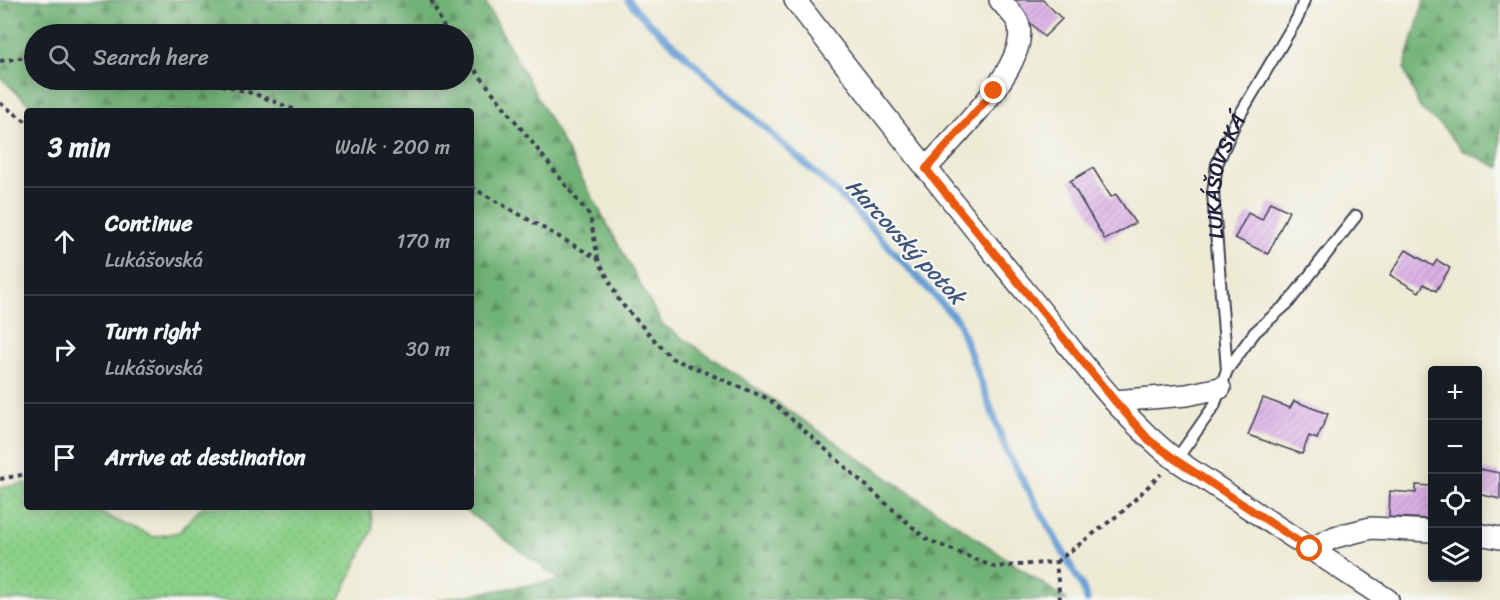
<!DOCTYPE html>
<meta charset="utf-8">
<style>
:root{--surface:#171b24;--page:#20242c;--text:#f1f3f6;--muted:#9ea1a6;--line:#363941}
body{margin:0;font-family:Sriracha,sans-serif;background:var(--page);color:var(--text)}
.controls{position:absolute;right:18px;bottom:18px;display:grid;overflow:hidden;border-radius:6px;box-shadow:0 3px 15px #0003}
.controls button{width:54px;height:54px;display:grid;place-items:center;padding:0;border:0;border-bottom:2px solid var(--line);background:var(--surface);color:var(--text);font:30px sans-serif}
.stop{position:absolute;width:18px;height:18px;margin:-14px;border:4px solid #ea580c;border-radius:50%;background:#fff}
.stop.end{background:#ea580c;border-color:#fff;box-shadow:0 2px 6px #0008}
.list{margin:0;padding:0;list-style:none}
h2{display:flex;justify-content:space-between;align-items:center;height:78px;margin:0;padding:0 24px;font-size:26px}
h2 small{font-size:20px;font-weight:400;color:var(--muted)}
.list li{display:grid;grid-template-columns:39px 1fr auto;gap:18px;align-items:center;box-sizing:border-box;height:108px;padding:0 24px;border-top:2px solid var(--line)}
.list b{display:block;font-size:22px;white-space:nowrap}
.list p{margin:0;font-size:20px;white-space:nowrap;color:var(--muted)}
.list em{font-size:20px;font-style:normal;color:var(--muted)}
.icon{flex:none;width:33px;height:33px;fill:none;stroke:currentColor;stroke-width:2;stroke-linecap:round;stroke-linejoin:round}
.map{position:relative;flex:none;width:1500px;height:600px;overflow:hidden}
.search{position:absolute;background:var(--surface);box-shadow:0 3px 15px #0003;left:24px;top:24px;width:450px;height:66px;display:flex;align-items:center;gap:15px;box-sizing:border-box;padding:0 21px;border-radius:33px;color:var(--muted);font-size:22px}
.panel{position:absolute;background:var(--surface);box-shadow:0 3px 15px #0003;left:24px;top:108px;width:450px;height:402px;border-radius:6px}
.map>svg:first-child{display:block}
.grass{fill:url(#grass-dots);stroke:#577962;stroke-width:1.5}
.forest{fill:url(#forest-firs);stroke:#4a6a58;stroke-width:1.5;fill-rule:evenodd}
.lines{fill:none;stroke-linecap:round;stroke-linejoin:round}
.stream{stroke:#679ed5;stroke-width:7}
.building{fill:url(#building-hatch)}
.lane-casing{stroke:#404052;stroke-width:14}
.street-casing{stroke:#404052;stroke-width:24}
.path{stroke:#404052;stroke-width:4;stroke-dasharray:4.5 4.5;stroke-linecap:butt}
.lane{stroke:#fff;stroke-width:10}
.street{stroke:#fff;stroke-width:21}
.route{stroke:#ea580c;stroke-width:8}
.labels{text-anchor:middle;stroke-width:4.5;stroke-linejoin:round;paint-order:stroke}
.street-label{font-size:21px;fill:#22223b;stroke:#f6f6f2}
.water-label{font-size:22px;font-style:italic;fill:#3e5479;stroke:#f6f6f2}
</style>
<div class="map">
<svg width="1500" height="600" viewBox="0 0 1500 600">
<defs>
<pattern id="grass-dots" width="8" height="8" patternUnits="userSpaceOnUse" patternTransform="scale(1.5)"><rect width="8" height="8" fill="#8cd08a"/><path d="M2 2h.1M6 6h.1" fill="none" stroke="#78b278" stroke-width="1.8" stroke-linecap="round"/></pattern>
<pattern id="forest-firs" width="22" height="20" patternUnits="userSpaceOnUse" patternTransform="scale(1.5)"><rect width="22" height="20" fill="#71b276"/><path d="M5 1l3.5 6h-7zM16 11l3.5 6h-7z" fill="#5c9062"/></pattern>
<pattern id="building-hatch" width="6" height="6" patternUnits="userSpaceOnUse" patternTransform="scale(1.5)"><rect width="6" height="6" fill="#dbb0e6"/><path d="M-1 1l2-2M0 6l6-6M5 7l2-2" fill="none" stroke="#bc97c6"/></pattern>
</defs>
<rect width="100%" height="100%" fill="#f6f6f2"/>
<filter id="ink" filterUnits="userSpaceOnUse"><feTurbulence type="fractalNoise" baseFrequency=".0167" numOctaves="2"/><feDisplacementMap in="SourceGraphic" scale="12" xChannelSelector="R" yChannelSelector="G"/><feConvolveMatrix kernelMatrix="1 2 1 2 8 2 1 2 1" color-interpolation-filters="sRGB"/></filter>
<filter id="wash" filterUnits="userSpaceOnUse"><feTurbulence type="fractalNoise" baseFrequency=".008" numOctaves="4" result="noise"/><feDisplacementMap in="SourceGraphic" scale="24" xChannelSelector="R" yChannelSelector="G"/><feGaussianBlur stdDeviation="1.35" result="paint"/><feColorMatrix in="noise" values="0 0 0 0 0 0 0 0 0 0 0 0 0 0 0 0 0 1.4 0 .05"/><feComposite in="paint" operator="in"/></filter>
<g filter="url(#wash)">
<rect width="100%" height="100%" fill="#edead4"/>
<path class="grass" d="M27 483V507H94L102 514 153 537 179 532 202 507H370L373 529 339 600H0V488Z"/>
<path class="forest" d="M0 0H484L662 324 1067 600H437L560 580 461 507H471V111H36L0 77ZM464 34V80H34V34Z
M1424 0H1500V168L1462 150 1443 127 1420 108 1404 69Z"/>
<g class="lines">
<path class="stream" d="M628 0 645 19 846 201 958 321 1007 452 1083 588 1087 600"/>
</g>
<g id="blocks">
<path class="building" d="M1009 0H1043L1062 19 1044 37Z
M1093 168 1111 197 1116 194 1135 223 1105 240 1070 181Z
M1270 202 1289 211 1268 254 1235 238 1248 213 1262 220Z
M1406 250 1433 266 1437 260 1450 268 1436 291 1424 284 1419 292 1390 275Z
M1263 398 1290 408 1294 401 1328 414 1317 439 1309 436 1302 454 1248 435Z
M1479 469 1500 473V499L1478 494Z
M1416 485 1432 486V519L1389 517 1390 491 1416 493Z"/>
</g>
</g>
<g filter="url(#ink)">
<use href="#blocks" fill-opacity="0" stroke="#404052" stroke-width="1.5"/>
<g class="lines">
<defs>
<g id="lane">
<path id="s1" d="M1227 370 1213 193 1217 164 1235 123 1298 17 1304 0"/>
<path d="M1176 460 1214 406 1227 370 1255 332 1288 303 1356 216"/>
</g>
<path id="street" d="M795 0C873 101 952 202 1033 301 1078 356 1120 417 1176 460L1388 600
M926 169C952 138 1028 68 1019 26 1017 17 1005 7 1000 0
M1114 401 1187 395 1220 388
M1478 534 1500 538
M1310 549 1335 537 1371 528 1432 531"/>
</defs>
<use href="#lane" class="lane-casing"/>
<use href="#street" class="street-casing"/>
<path class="path" d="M431 0 447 34
M464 56 590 216 598 259
M0 61 34 56
M204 80 255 94 298 111
M0 103 27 122
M471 187 598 259 620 302 671 358 769 399 926 539 994 567 1056 562 1060 600
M0 479 27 474
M1056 562 1122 512 1161 474"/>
<use href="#lane" class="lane"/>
<use href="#street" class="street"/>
</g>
</g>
<g class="lines" filter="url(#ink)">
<path class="route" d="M994 91 926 169 1114 400 1149 440 1176 460 1310 549"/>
</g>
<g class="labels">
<g class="street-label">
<text dy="7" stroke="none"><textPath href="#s1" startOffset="196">LUKÁŠOVSKÁ</textPath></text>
</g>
<g class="water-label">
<text transform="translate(906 241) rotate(47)" y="8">Harcovský potok</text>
</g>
</g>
</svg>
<div class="controls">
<button>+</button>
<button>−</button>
<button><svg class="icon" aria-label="locate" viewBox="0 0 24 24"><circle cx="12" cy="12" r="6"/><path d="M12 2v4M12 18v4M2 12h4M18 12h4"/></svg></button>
<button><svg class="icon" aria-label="layers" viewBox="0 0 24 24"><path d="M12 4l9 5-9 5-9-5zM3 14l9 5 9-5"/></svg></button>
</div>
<div class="stop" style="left:1310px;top:549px"></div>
<div class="stop end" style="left:994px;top:91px"></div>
<div class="search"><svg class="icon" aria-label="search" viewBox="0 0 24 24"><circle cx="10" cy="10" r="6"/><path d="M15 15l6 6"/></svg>Search here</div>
<section class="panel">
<h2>3 min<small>Walk · 200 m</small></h2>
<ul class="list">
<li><svg class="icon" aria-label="ahead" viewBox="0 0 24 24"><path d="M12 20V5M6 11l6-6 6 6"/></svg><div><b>Continue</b><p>Lukášovská</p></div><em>170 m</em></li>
<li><svg class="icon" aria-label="right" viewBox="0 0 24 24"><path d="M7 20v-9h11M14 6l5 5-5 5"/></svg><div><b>Turn right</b><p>Lukášovská</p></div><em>30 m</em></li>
<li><svg class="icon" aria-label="arrive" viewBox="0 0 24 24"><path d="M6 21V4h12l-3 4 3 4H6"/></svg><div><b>Arrive at destination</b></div></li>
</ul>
</section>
</div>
